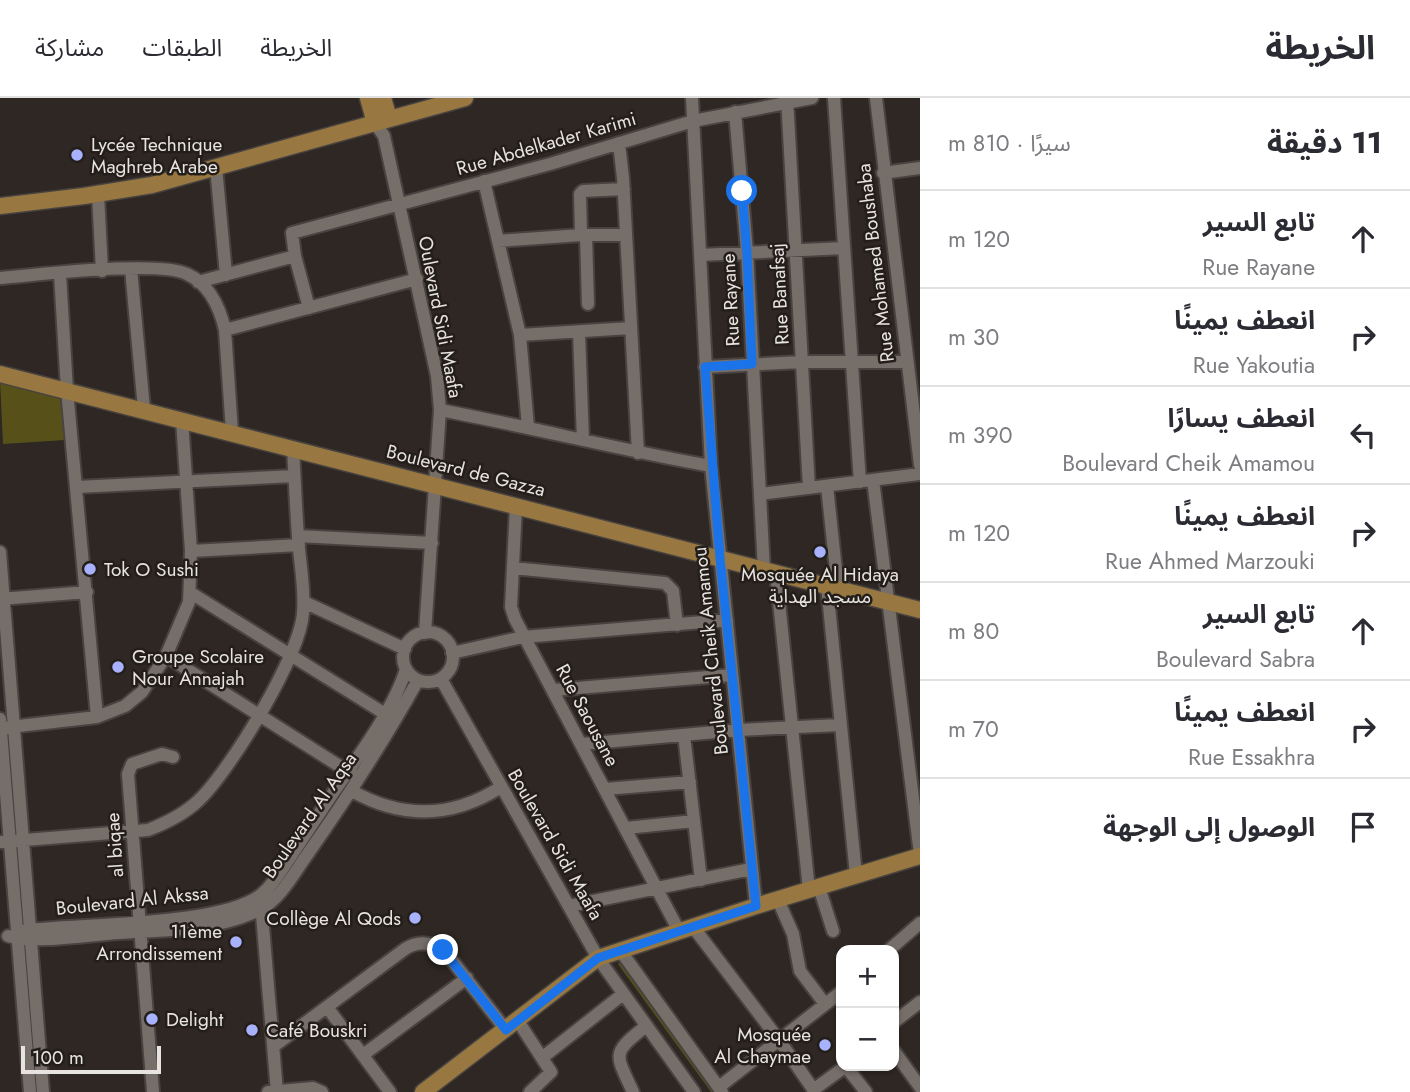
<!DOCTYPE html>
<html lang="ar">
<meta charset="utf-8">
<style>
:root{--surface:#fff;--page:#f7f7f7;--text:#2b2b33;--muted:#7c7c81;--line:#e1e1e2}
body{margin:0;font-family:Jost,"Noto Sans Arabic",sans-serif;background:var(--page);color:var(--text);direction:rtl}
.controls{position:absolute;right:21px;bottom:21px;display:grid;overflow:hidden;border-radius:14px;box-shadow:0 2px 5px #0004}
.controls button{width:63px;height:63px;display:grid;place-items:center;padding:0;border:0;border-bottom:2px solid var(--line);background:var(--surface);color:var(--text);font:35px sans-serif}
.scale{position:absolute;left:21px;bottom:18px;width:140px;box-sizing:border-box;padding-left:7px;border:4px solid #e7e3e0;border-top:0;font-size:19px;line-height:24px;white-space:nowrap;color:#e7e3e0;-webkit-text-stroke:5px #241e1a;paint-order:stroke}
.stop{position:absolute;width:21px;height:21px;margin:-16px;border:5px solid #1a73e8;border-radius:50%;background:#fff}
.stop.end{background:#1a73e8;border-color:#fff;box-shadow:0 2px 7px #0008}
.list{margin:0;padding:0;list-style:none}
h2{display:flex;justify-content:space-between;align-items:center;height:91px;margin:0;padding:0 28px;font-size:30px}
h2 small{font-size:23px;font-weight:400;color:var(--muted)}
.list li{display:grid;grid-template-columns:46px 1fr auto;gap:21px;align-items:center;box-sizing:border-box;height:98px;padding:0 28px;border-top:2px solid var(--line)}
.list b{display:block;font-size:26px;white-space:nowrap}
.list p{margin:0;font-size:23px;white-space:nowrap;color:var(--muted)}
.list em{font-size:23px;font-style:normal;color:var(--muted)}
.icon{flex:none;width:38px;height:38px;fill:none;stroke:currentColor;stroke-width:2;stroke-linecap:round;stroke-linejoin:round}
.map{position:relative;flex:none;width:920px;height:994px;overflow:hidden;direction:ltr}
header{display:flex;align-items:center;gap:42px;box-sizing:border-box;height:98px;padding:0 35px;background:var(--surface);border-bottom:2px solid var(--line)}
header strong{font-size:33px}
nav{display:flex;gap:38px;margin-inline-start:auto;font-size:24px}
main{display:flex}
aside{flex:1;background:var(--surface)}
.map>svg:first-child{display:block}
.green{fill:#575119}
.lines{fill:none;stroke-linecap:round;stroke-linejoin:round}
.minor-casing{stroke:#484340;stroke-width:16}
.major-casing{stroke:#484340;stroke-width:19}
.minor{stroke:#766e69;stroke-width:12}
.major{stroke:#987840;stroke-width:16}
.route{stroke:#1a73e8;stroke-width:9}
.poi-dot{fill:#a7b1fc;stroke:#241e1a;stroke-width:2.5}
.labels{text-anchor:middle;stroke-width:5;stroke-linejoin:round;paint-order:stroke}
.street-label{font-size:19px;fill:#e7e3e0;stroke:#241e1a}
.poi-label{font-size:19px;fill:#e7e3e0;stroke:#241e1a;text-anchor:start}
</style>
<header>
<strong>الخريطة</strong>
<nav><a>الخريطة</a><a>الطبقات</a><a>مشاركة</a></nav>
</header>
<main>
<aside>
<h2>11 دقيقة<small>سيرًا · 810 m</small></h2>
<ul class="list">
<li><svg class="icon" aria-label="ahead" viewBox="0 0 24 24"><path d="M12 20V5M6 11l6-6 6 6"/></svg><div><b>تابع السير</b><p>Rue Rayane</p></div><em>120 m</em></li>
<li><svg class="icon" aria-label="right" viewBox="0 0 24 24"><path d="M7 20v-9h11M14 6l5 5-5 5"/></svg><div><b>انعطف يمينًا</b><p>Rue Yakoutia</p></div><em>30 m</em></li>
<li><svg class="icon" aria-label="left" viewBox="0 0 24 24"><path d="M17 20v-9H6M10 6l-5 5 5 5"/></svg><div><b>انعطف يسارًا</b><p>Boulevard Cheik Amamou</p></div><em>390 m</em></li>
<li><svg class="icon" aria-label="right" viewBox="0 0 24 24"><path d="M7 20v-9h11M14 6l5 5-5 5"/></svg><div><b>انعطف يمينًا</b><p>Rue Ahmed Marzouki</p></div><em>120 m</em></li>
<li><svg class="icon" aria-label="ahead" viewBox="0 0 24 24"><path d="M12 20V5M6 11l6-6 6 6"/></svg><div><b>تابع السير</b><p>Boulevard Sabra</p></div><em>80 m</em></li>
<li><svg class="icon" aria-label="right" viewBox="0 0 24 24"><path d="M7 20v-9h11M14 6l5 5-5 5"/></svg><div><b>انعطف يمينًا</b><p>Rue Essakhra</p></div><em>70 m</em></li>
<li><svg class="icon" aria-label="arrive" viewBox="0 0 24 24"><path d="M6 21V4h12l-3 4 3 4H6"/></svg><div><b>الوصول إلى الوجهة</b></div></li>
</ul>
</aside>
<div class="map">
<svg width="920" height="994" viewBox="0 0 920 994">
<rect width="100%" height="100%" fill="#2e2723"/>
<path class="green" d="M0 282 60 298 65 342 3 346Z
M624 862 719 994H711L618 866Z"/>
<g class="lines">
<defs>
<path id="minor" d="M692 0 711 368 756 808
M787 0 809 390
M834 0 860 384
M876 0 920 367
M735 14 747 154 764 472
M375 25 384 38 437 278 440 312 425 535
M619 45 623 80 638 355
M216 69 226 177
M883 75 920 70
M484 83 520 237 528 329
M98 96 102 173
M581 137 580 96 583 93 624 91
M586 137 588 206
M498 143 581 137H625
M700 157 844 150
M131 171 144 311
M60 176 67 292 97 619
M0 180C39 177 157 162 187 176 209 186 220 210 225 232L232 334
M198 184 295 158
M309 210 295 158 292 135 550 66 693 23 812 0
M225 232 417 181
M579 234 583 342
M520 237 631 230
M705 269 801 264H907
M440 312C531 329 620 352 711 368
M873 382 920 756
M827 388 838 491
M77 389 294 378
M760 396 920 376
M516 407 511 509 515 521 679 833
M298 438 432 445
M191 453 299 447
M0 454 43 994
M513 470 665 485 673 493 677 527
M776 475 809 792
M827 488 856 777
M191 495 390 619
M0 501 87 494
M304 504 405 551
M403 559a25 25 0 1 1 50 0a25 25 0 1 1-50 0Z
M452 555 523 539 727 522
M166 558 352 676
M441 581 598 860 694 994
M554 592 732 577
M0 621 30 994
M1 630 97 619 125 608 142 594 166 558 189 504 191 453 182 322
M684 637 701 782
M582 646 738 632 840 627
M605 691 690 684
M352 693C402 721 451 721 501 689
M626 730 694 723
M0 744 148 732C166 725 183 717 198 703 230 673 300 558 303 515 305 494 301 472 299 451 296 417 295 384 293 350
M819 789 833 833
M778 802 793 836 800 873 825 906
M261 805 277 994
M569 808 751 771
M694 830 779 942 815 994
M20 833C77 825 222 829 262 796 274 786 282 771 291 758 305 737 319 716 333 695 357 660 394 611 406 571
M8 838C33 846 89 837 118 835 164 832 217 833 259 812 280 802 294 775 307 757 347 700 384 643 418 582
M620 852 722 994
M889 852 920 825
M327 909 390 994
M518 923 551 974 530 994
M894 924 920 904
M274 948 405 851C420 841 434 845 447 856L506 932
M894 953 920 989
M363 957 467 880
M543 959 623 896
M719 989 841 894
M813 992 842 971 847 970 866 994
M153 994 128 676 132 666 162 656 173 659
M268 994 313 990 322 994
M633 994C615 955 611 956 646 928"/>
<path id="major" d="M368 0 375 25
M383 0 389 20
M0 108 84 98 152 87 465 0
M0 276 920 512
M423 994 598 860 756 808 920 758"/>
</defs>
<use href="#minor" class="minor-casing"/>
<use href="#major" class="major-casing"/>
<use href="#minor" class="minor"/>
<use href="#major" class="major"/>
</g>
<g class="lines">
<path class="route" d="M443 852 506 932 598 860 756 808 720 460 705 269 752 266 747 155 742 93"/>
</g>
<g class="poi-dot">
<circle cx="77" cy="57" r="7"/>
<circle cx="820" cy="454" r="7"/>
<circle cx="90" cy="471" r="7"/>
<circle cx="118" cy="569" r="7"/>
<circle cx="415" cy="820" r="7"/>
<circle cx="236" cy="844" r="7"/>
<circle cx="152" cy="921" r="7"/>
<circle cx="252" cy="932" r="7"/>
<circle cx="825" cy="947" r="7"/>
</g>
<g class="labels">
<g class="street-label">
<text transform="translate(546 45) rotate(-16)" y="7">Rue Abdelkader Karimi</text>
<text transform="translate(875 165) rotate(-97)" y="7">Rue Mohamed Boushaba</text>
<text transform="translate(779 196) rotate(-93)" y="7">Rue Banafsaj</text>
<text transform="translate(730 202) rotate(-93)" y="7">Rue Rayane</text>
<text transform="translate(441 219) rotate(79)" y="7">Oulevard Sidi Maafa</text>
<text transform="translate(466 372) rotate(14)" y="7">Boulevard de Gazza</text>
<text transform="translate(710 553) rotate(-96)" y="7">Boulevard Cheik Amamou</text>
<text transform="translate(588 617) rotate(62)" y="7">Rue Saousane</text>
<text transform="translate(309 717) rotate(-55)" y="7">Boulevard Al Aqsa</text>
<text transform="translate(556 746) rotate(60)" y="7">Boulevard Sidi Maafa</text>
<text transform="translate(114 747) rotate(-94)" y="7">al biqae</text>
<text transform="translate(132 802) rotate(-6)" y="7">Boulevard Al Akssa</text>
</g>
<g class="poi-label">
<text x="91" y="53">Lycée Technique<tspan x="91" dy="22">Maghreb Arabe</tspan></text>
<text x="104" y="478">Tok O Sushi</text>
<text x="820" y="483" text-anchor="middle">Mosquée Al Hidaya<tspan x="820" dy="22">مسجد الهداية</tspan></text>
<text x="132" y="565">Groupe Scolaire<tspan x="132" dy="22">Nour Annajah</tspan></text>
<text x="401" y="827" text-anchor="end">Collège Al Qods</text>
<text x="222" y="840" text-anchor="end">11ème<tspan x="222" dy="22">Arrondissement</tspan></text>
<text x="166" y="928">Delight</text>
<text x="266" y="939">Café Bouskri</text>
<text x="811" y="943" text-anchor="end">Mosquée<tspan x="811" dy="22">Al Chaymae</tspan></text>
</g>
</g>
</svg>
<div class="controls">
<button>+</button>
<button>−</button>
</div>
<div class="scale">100 m</div>
<div class="stop" style="left:742px;top:93px"></div>
<div class="stop end" style="left:443px;top:852px"></div>
</div>
</main>
